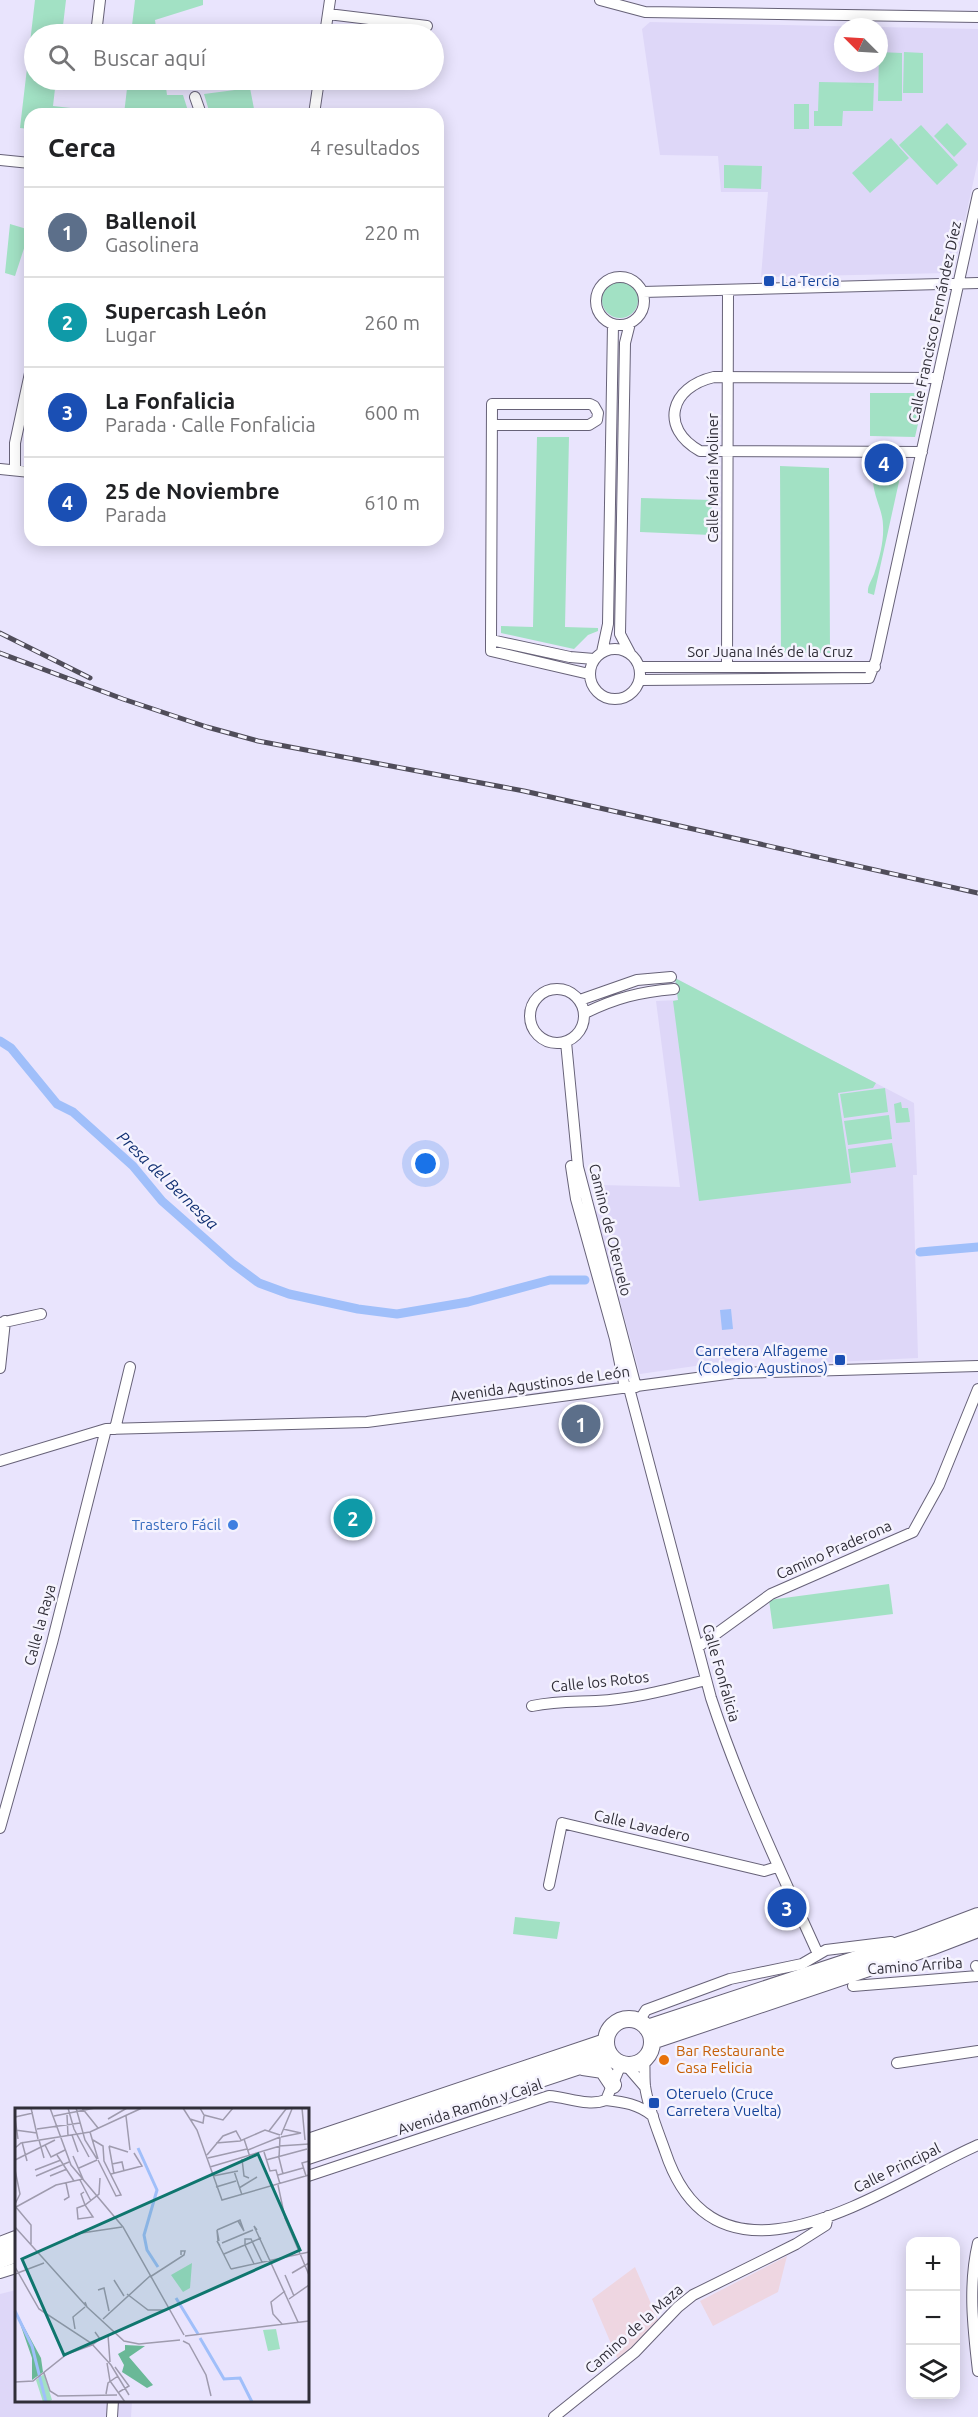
<!DOCTYPE html>
<html lang="es">
<meta charset="utf-8">
<style>
:root{--surface:#fff;--page:#f6f6f6;--text:#202124;--muted:#757577;--line:#e0e0e0;--accent:#0378c1}
body{margin:0;font-family:Ubuntu,sans-serif;background:var(--page);color:var(--text)}
.controls{position:absolute;right:18px;bottom:18px;display:grid;overflow:hidden;border-radius:12px;box-shadow:0 3px 15px #0003}
.controls button{width:54px;height:54px;display:grid;place-items:center;padding:0;border:0;border-bottom:2px solid var(--line);background:var(--surface);color:var(--text);font:30px sans-serif}
.compass{position:absolute;left:834px;top:18px;width:54px;height:54px;border-radius:50%;background:var(--surface);box-shadow:0 3px 15px #0003;rotate:294deg}
.you{position:absolute;left:426px;top:1164px;width:21px;height:21px;margin:-15px;border:4px solid #fff;border-radius:50%;background:#1a73e8;box-shadow:0 0 0 9px #1a73e833}
.badge{display:grid;place-items:center;width:39px;height:39px;border-radius:50%;background:var(--accent);color:#fff;font-size:20px;font-weight:700}
.pin{position:absolute;translate:-50% -50%;border:3px solid #fff;box-shadow:0 2px 6px #0006}
.list{margin:0;padding:0;list-style:none}
h2{display:flex;justify-content:space-between;align-items:center;height:78px;margin:0;padding:0 24px;font-size:26px}
h2 small{font-size:20px;font-weight:400;color:var(--muted)}
.list li{display:grid;grid-template-columns:39px 1fr auto;gap:18px;align-items:center;box-sizing:border-box;height:90px;padding:0 24px;border-top:2px solid var(--line)}
.list b{display:block;font-size:22px;white-space:nowrap}
.list p{margin:0;font-size:20px;white-space:nowrap;color:var(--muted)}
.list em{font-size:20px;font-style:normal;color:var(--muted)}
.icon{flex:none;width:33px;height:33px;fill:none;stroke:currentColor;stroke-width:2;stroke-linecap:round;stroke-linejoin:round}
.map{position:relative;flex:none;width:978px;height:2417px;overflow:hidden}
.search{position:absolute;background:var(--surface);box-shadow:0 3px 15px #0003;left:24px;top:24px;width:420px;height:66px;display:flex;align-items:center;gap:15px;box-sizing:border-box;padding:0 21px;border-radius:33px;color:var(--muted);font-size:22px}
.panel{position:absolute;background:var(--surface);box-shadow:0 3px 15px #0003;left:24px;top:108px;width:420px;height:438px;border-radius:18px}
.map>svg:first-child{display:block}
.commercial{fill:#eed6e1}
.built{fill:#ded7f8}
.green{fill:#a2e1c4}
.water{fill:#a0bffa}
.lines{fill:none;stroke-linecap:round;stroke-linejoin:round}
.canal{stroke:#a0bffa;stroke-width:9}
.minor-casing{stroke:#676278;stroke-width:12}
.highway-casing{stroke:#676278;stroke-width:18}
.minor{stroke:#fff;stroke-width:10}
.highway{stroke:#fff;stroke-width:16}
.rail-casing{stroke:#504d5a;stroke-width:5}
.rail{stroke:#f5f3fe;stroke-width:3;stroke-dasharray:9;stroke-linecap:butt}
.transit-dot{fill:#1a4fb4;stroke:#f5f3fe;stroke-width:2}
.shop-dot{fill:#3f7fe0;stroke:#f5f3fe;stroke-width:2}
.food-dot{fill:#e8710a;stroke:#f5f3fe;stroke-width:2}
.labels{text-anchor:middle;stroke-width:5;stroke-linejoin:round;paint-order:stroke}
.transit-label{font-size:15px;fill:#164399;stroke:#f5f3fe;text-anchor:start}
.street-label{font-size:15px;fill:#302e38;stroke:#f5f3fe}
.shop-label{font-size:15px;fill:#366cbe;stroke:#f5f3fe;text-anchor:end}
.food-label{font-size:15px;fill:#c56008;stroke:#f5f3fe;text-anchor:start}
.water-label{font-size:16px;font-style:italic;fill:#102f72;stroke:#f5f3fe}
.inset-river{fill:none;stroke:#a0bffa;stroke-width:3}
.inset-road{fill:none;stroke:#9f9bae;stroke-width:1.5}
.view{fill:#0f766e;fill-opacity:0.15;stroke:#0f766e;stroke-width:3}
.inset-edge{fill:none;stroke:#302e38;stroke-width:3}
</style>
<div class="map">
<svg width="978" height="2417" viewBox="0 0 978 2417">
<rect width="100%" height="100%" fill="#e9e4fd"/>
<path class="commercial" d="M787 2256 778 2292 713 2326 700 2301Z
M635 2267 659 2322 618 2360 592 2299Z"/>
<path class="built" d="M650 22 872 27H843V63H879V27L978 29V160L955 266 948 273 761 277 768 192H721L718 156 660 155 642 29Z
M675 978 914 1103 917 1175H913L918 1358 794 1364 792 1352 640 1374 595 1211 604 1210 601 1185 680 1187 656 1001 678 1000Z
M16 2290V2400L132 2401 131 2417H0V2294Z"/>
<path class="green" d="M35 0H66L62 34H34V80H56L53 106 124 114 128 80H165L167 95H183L189 114H30V129L20 128Z
M135 0H203V5L155 20 157 34H131Z
M879 52 902 53V101H878Z
M904 52 923 53V93H903Z
M819 82 874 83 873 111H843L842 126H814V111H818Z
M250 88 255 114H210L204 94Z
M794 104H809V129H794Z
M947 123 967 144 954 157 934 136Z
M921 125 958 165 937 185 899 145Z
M891 138 909 158 870 193 852 173Z
M724 165 762 166 761 189 724 188Z
M10 224 30 230 15 276 5 273Z
M602 300a18 18 0 1 1 36 0a18 18 0 1 1-36 0Z
M870 393H925L915 437 870 436Z
M537 437H569L565 627 598 628V631L588 635 574 649 501 633V626L533 627Z
M780 466 829 468 830 653H781Z
M879 467 902 468 874 595 868 593C867 585 873 579 875 571 880 556 884 540 883 525 883 506 864 482 879 467Z
M641 498 712 500 711 535 640 532Z
M675 978 876 1083 873 1088 838 1093 851 1183 699 1201 673 1001 678 1000Z
M885 1088 888 1112 844 1118 840 1094Z
M901 1102 902 1108H908L910 1122 896 1123 894 1104Z
M889 1115 892 1139 848 1145 844 1121Z
M892 1143 896 1167 851 1173 848 1149Z
M889 1584 893 1614 773 1629 769 1600Z
M515 1917 560 1922 557 1939 513 1934Z"/>
<path class="water" d="M731 1309 733 1329 722 1330 720 1310Z"/>
<g class="lines">
<path class="canal" d="M0 1041 11 1048 57 1104 73 1112 133 1166 162 1201 179 1216 232 1263 259 1283 289 1294 358 1309 397 1314 468 1302 550 1280H585
M920 1252 978 1247"/>
<defs>
<path id="minor" d="M600 0 645 12 978 17
M328 14 427 26
M96 34 100 0
M325 34 330 0
M195 97 201 114
M314 114 319 80
M0 160 30 163
M596 301a24 24 0 1 1 48 0a24 24 0 1 1-48 0Z
M643 292 978 283
M922 452 700 451C659 428 670 387 714 377L938 378
M0 469 30 472
M15 470V443L30 373
M491 640 492 404H590L594 406 598 413 597 420 589 425H492
M590 674a25 25 0 1 1 50 0a25 25 0 1 1-50 0Z
M602 652 608 624 613 324
M630 653 620 634 625 343 630 323
M727 666 728 291
M640 667H875
M589 674 491 651V640L570 657 594 659
M640 680 869 678 876 660 978 194
M530 1016a27 27 0 1 1 54 0a27 27 0 1 1-54 0Z
M580 1000 637 980 671 977
M585 1013C616 998 639 992 674 989
M566 1042 578 1167 636 1387
M571 1166 576 1199 615 1339 625 1388
M0 1323 41 1314
M0 1368 5 1321
M629 1388 711 1698C740 1786 780 1870 818 1954
M115 1429 130 1367
M0 1461 106 1429 367 1422 734 1373 978 1366
M698 1647 771 1594 913 1532 939 1485 978 1389
M532 1706C556 1701 573 1702 596 1701 634 1699 670 1689 706 1680
M0 1828 52 1643 106 1429
M549 1885 562 1823 764 1871 777 1867
M976 1966 978 1968
M853 1986 978 1976
M639 2021 646 2010 730 1979 802 1964 826 1950 891 1942
M644 2059C645 2068 644 2077 645 2086 648 2108 658 2131 665 2151 718 2311 885 2186 978 2145
M897 2063 978 2051
M626 2065 645 2087
M606 2100C624 2102 638 2104 653 2116
M308 2176 549 2096C567 2097 588 2107 606 2100L621 2064
M978 2243C968 2285 973 2328 978 2371
M0 2273 16 2268
M112 2417 113 2400
M554 2417 635 2352 678 2307 693 2295 796 2244 826 2225 828 2216"/>
<path id="highway" d="M606 2042a23 23 0 1 1 46 0a23 23 0 1 1-46 0Z
M647 2028 920 1938 978 1916
M652 2041 931 1947 978 1929
M583 2067 603 2070 613 2085
M308 2142 605 2042
M308 2156 610 2056
M0 2245 16 2239
M0 2260 16 2254"/>
</defs>
<use href="#minor" class="minor-casing"/>
<use href="#highway" class="highway-casing"/>
<use href="#minor" class="minor"/>
<use href="#highway" class="highway"/>
<defs>
<path id="rail" d="M0 633 90 678
M0 653 123 699 207 727 258 741 524 791 978 893"/>
</defs>
<use href="#rail" class="rail-casing"/>
<use href="#rail" class="rail"/>
</g>
<g class="transit-dot">
<rect x="763" y="275" width="12" height="12" rx="3"/>
<rect x="834" y="1354" width="12" height="12" rx="3"/>
<rect x="648" y="2097" width="12" height="12" rx="3"/>
</g>
<circle class="shop-dot" cx="233" cy="1525" r="6"/>
<circle class="food-dot" cx="664" cy="2060" r="6"/>
<g class="labels">
<g class="transit-label">
<text x="781" y="286">La Tercia</text>
<text x="828" y="1356" text-anchor="end">Carretera Alfageme<tspan x="828" dy="17">(Colegio Agustinos)</tspan></text>
<text x="666" y="2099">Oteruelo (Cruce<tspan x="666" dy="17">Carretera Vuelta)</tspan></text>
</g>
<g class="street-label">
<text transform="translate(935 322) rotate(-78)" y="5">Calle Francisco Fernández Díez</text>
<text transform="translate(713 478) rotate(-90)" y="5">Calle María Moliner</text>
<text x="770" y="657">Sor Juana Inés de la Cruz</text>
<text transform="translate(610 1230) rotate(76)" y="5">Camino de Oteruelo</text>
<text transform="translate(540 1384) rotate(-8)" y="5">Avenida Agustinos de León</text>
<text transform="translate(834 1550) rotate(-24)" y="5">Camino Praderona</text>
<text transform="translate(40 1625) rotate(-75)" y="5">Calle la Raya</text>
<text transform="translate(721 1673) rotate(74)" y="5">Calle Fonfalicia</text>
<text transform="translate(600 1682) rotate(-6)" y="5">Calle los Rotos</text>
<text transform="translate(642 1826) rotate(13)" y="5">Calle Lavadero</text>
<text transform="translate(915 1966) rotate(-4)" y="5">Camino Arriba</text>
<text transform="translate(470 2107) rotate(-18)" y="5">Avenida Ramón y Cajal</text>
<text transform="translate(897 2168) rotate(-26)" y="5">Calle Principal</text>
<text transform="translate(634 2329) rotate(-42)" y="5">Camino de la Maza</text>
</g>
<g class="shop-label">
<text x="221" y="1530">Trastero Fácil</text>
</g>
<g class="food-label">
<text x="676" y="2056">Bar Restaurante<tspan x="676" dy="17">Casa Felicia</tspan></text>
</g>
<g class="water-label">
<text transform="translate(168 1180) rotate(44)" y="6">Presa del Bernesga</text>
</g>
</g>
<g transform="translate(15 2108)">
<rect width="294" height="294" fill="#e9e4fd"/>
<path d="M177 155 175 180 168 184 156 167ZM261 221 265 241 253 243 248 222ZM29 266 37 292 32 294H28L21 272Z" fill="#a2e1c4"/>
<path d="M1 204 26 250 28 264 17 272V250ZM110 237 130 238 114 249 138 277 132 280 107 264 109 257 103 246 110 242Z" fill="#6ab897"/>
<path class="inset-river" d="M123 40 142 82 129 127 132 142 143 159M161 190 183 226M0 203 17 238 31 294M185 230 209 271 225 270 237 294"/>
<path class="inset-road" d="M16 0 23 31M35 0 56 57 108 119 169 227M53 0 59 21 74 49M61 0 70 32 82 51M67 0 83 20M168 0 182 22 207 92 294 67M185 0 189 7 208 12 218 0M287 0 290 32M52 7 53 28M39 8 80 0M111 8 115 42M0 9 18 5M0 10 3 31M93 11 112 0M175 11 188 15 189 8M22 21 65 15M0 22 22 25M254 23 271 1 276 0M75 24 83 51M57 27 63 44M266 27 277 1M265 29 264 50 268 66M266 29 286 25 268 21M229 31 235 49M24 32 29 50M78 32 88 38 89 53 106 87 101 88 83 52M7 34 12 53M201 35 225 33 250 22 265 27M30 37 36 49 50 42M94 38 99 66M94 38 113 44M264 38 294 36M0 40 6 35 75 24 127 0M233 42 265 29M249 44 255 63 261 62 265 76M42 47 59 73M192 47 208 28 221 23 226 32M193 50 232 41M227 51 229 68 234 70M0 52 40 32M251 52 292 41M97 56 107 54 109 63M195 59 265 38M64 60 82 52M0 62 5 86 0 96M20 62 46 52M219 63 227 87M96 66 127 58 119 45M263 67 288 60M21 68 54 54M35 68 52 61M198 68 223 63M291 68 287 55 294 53M65 72 76 93M263 77 270 110 294 167M201 79 221 73M224 80 242 69M69 84 66 86 70 97 78 109 63 111 62 100 70 97 84 86 85 70M49 92 54 89 51 75M0 98 16 117V136M1 99 41 77 68 71 58 48M0 119 72 199 70 194M202 122 225 112 229 123 223 113M242 122 239 118 283 214M60 126 107 119M203 133 202 122 204 133M207 135 238 122M230 137V131H236L247 154M230 137 239 156M205 138 202 133 216 161M209 146 246 130M0 159 24 201 76 235 96 257 114 287M216 161 294 144M277 165 294 155M0 166 29 155M270 167 279 188M135 169 169 147 170 143H166V147M99 172 109 188M83 182 89 180 94 203M112 186 133 202H152M274 191 294 177M72 199 109 233 124 236 165 232M88 211 135 168M267 216 258 206 256 194 270 183M60 221 58 209 70 199M93 227 95 254M170 228 294 213M168 233 174 236 191 267 196 288M92 255 95 273 110 294M100 259 114 278 104 284M29 265 35 283 43 288 102 287M0 274 18 273 52 246 77 237 85 231 80 224M91 286 93 275 103 268"/>
<path class="view" d="M243 46 285 142 49 247 7 151Z"/>
<rect width="294" height="294" class="inset-edge"/>
</g>
</svg>
<div class="controls">
<button>+</button>
<button>−</button>
<button><svg class="icon" aria-label="layers" viewBox="0 0 24 24"><path d="M12 4l9 5-9 5-9-5zM3 14l9 5 9-5"/></svg></button>
</div>
<svg class="compass" viewBox="-18 -18 36 36"><path d="M0-13l5 13h-10z" fill="#e53935"/><path d="M0 13l5-13h-10z" fill="#757577"/></svg>
<div class="you"></div>
<div class="pin badge" style="left:581px;top:1424px;background:#5c6f8a">1</div>
<div class="pin badge" style="left:353px;top:1518px;background:#0f9aa8">2</div>
<div class="pin badge" style="left:787px;top:1908px;background:#1a4fb4">3</div>
<div class="pin badge" style="left:884px;top:463px;background:#1a4fb4">4</div>
<div class="search"><svg class="icon" aria-label="search" viewBox="0 0 24 24"><circle cx="10" cy="10" r="6"/><path d="M15 15l6 6"/></svg>Buscar aquí</div>
<section class="panel">
<h2>Cerca<small>4 resultados</small></h2>
<ul class="list">
<li><span class="badge" style="background:#5c6f8a">1</span><div><b>Ballenoil</b><p>Gasolinera</p></div><em>220 m</em></li>
<li><span class="badge" style="background:#0f9aa8">2</span><div><b>Supercash León</b><p>Lugar</p></div><em>260 m</em></li>
<li><span class="badge" style="background:#1a4fb4">3</span><div><b>La Fonfalicia</b><p>Parada · Calle Fonfalicia</p></div><em>600 m</em></li>
<li><span class="badge" style="background:#1a4fb4">4</span><div><b>25 de Noviembre</b><p>Parada</p></div><em>610 m</em></li>
</ul>
</section>
</div>
